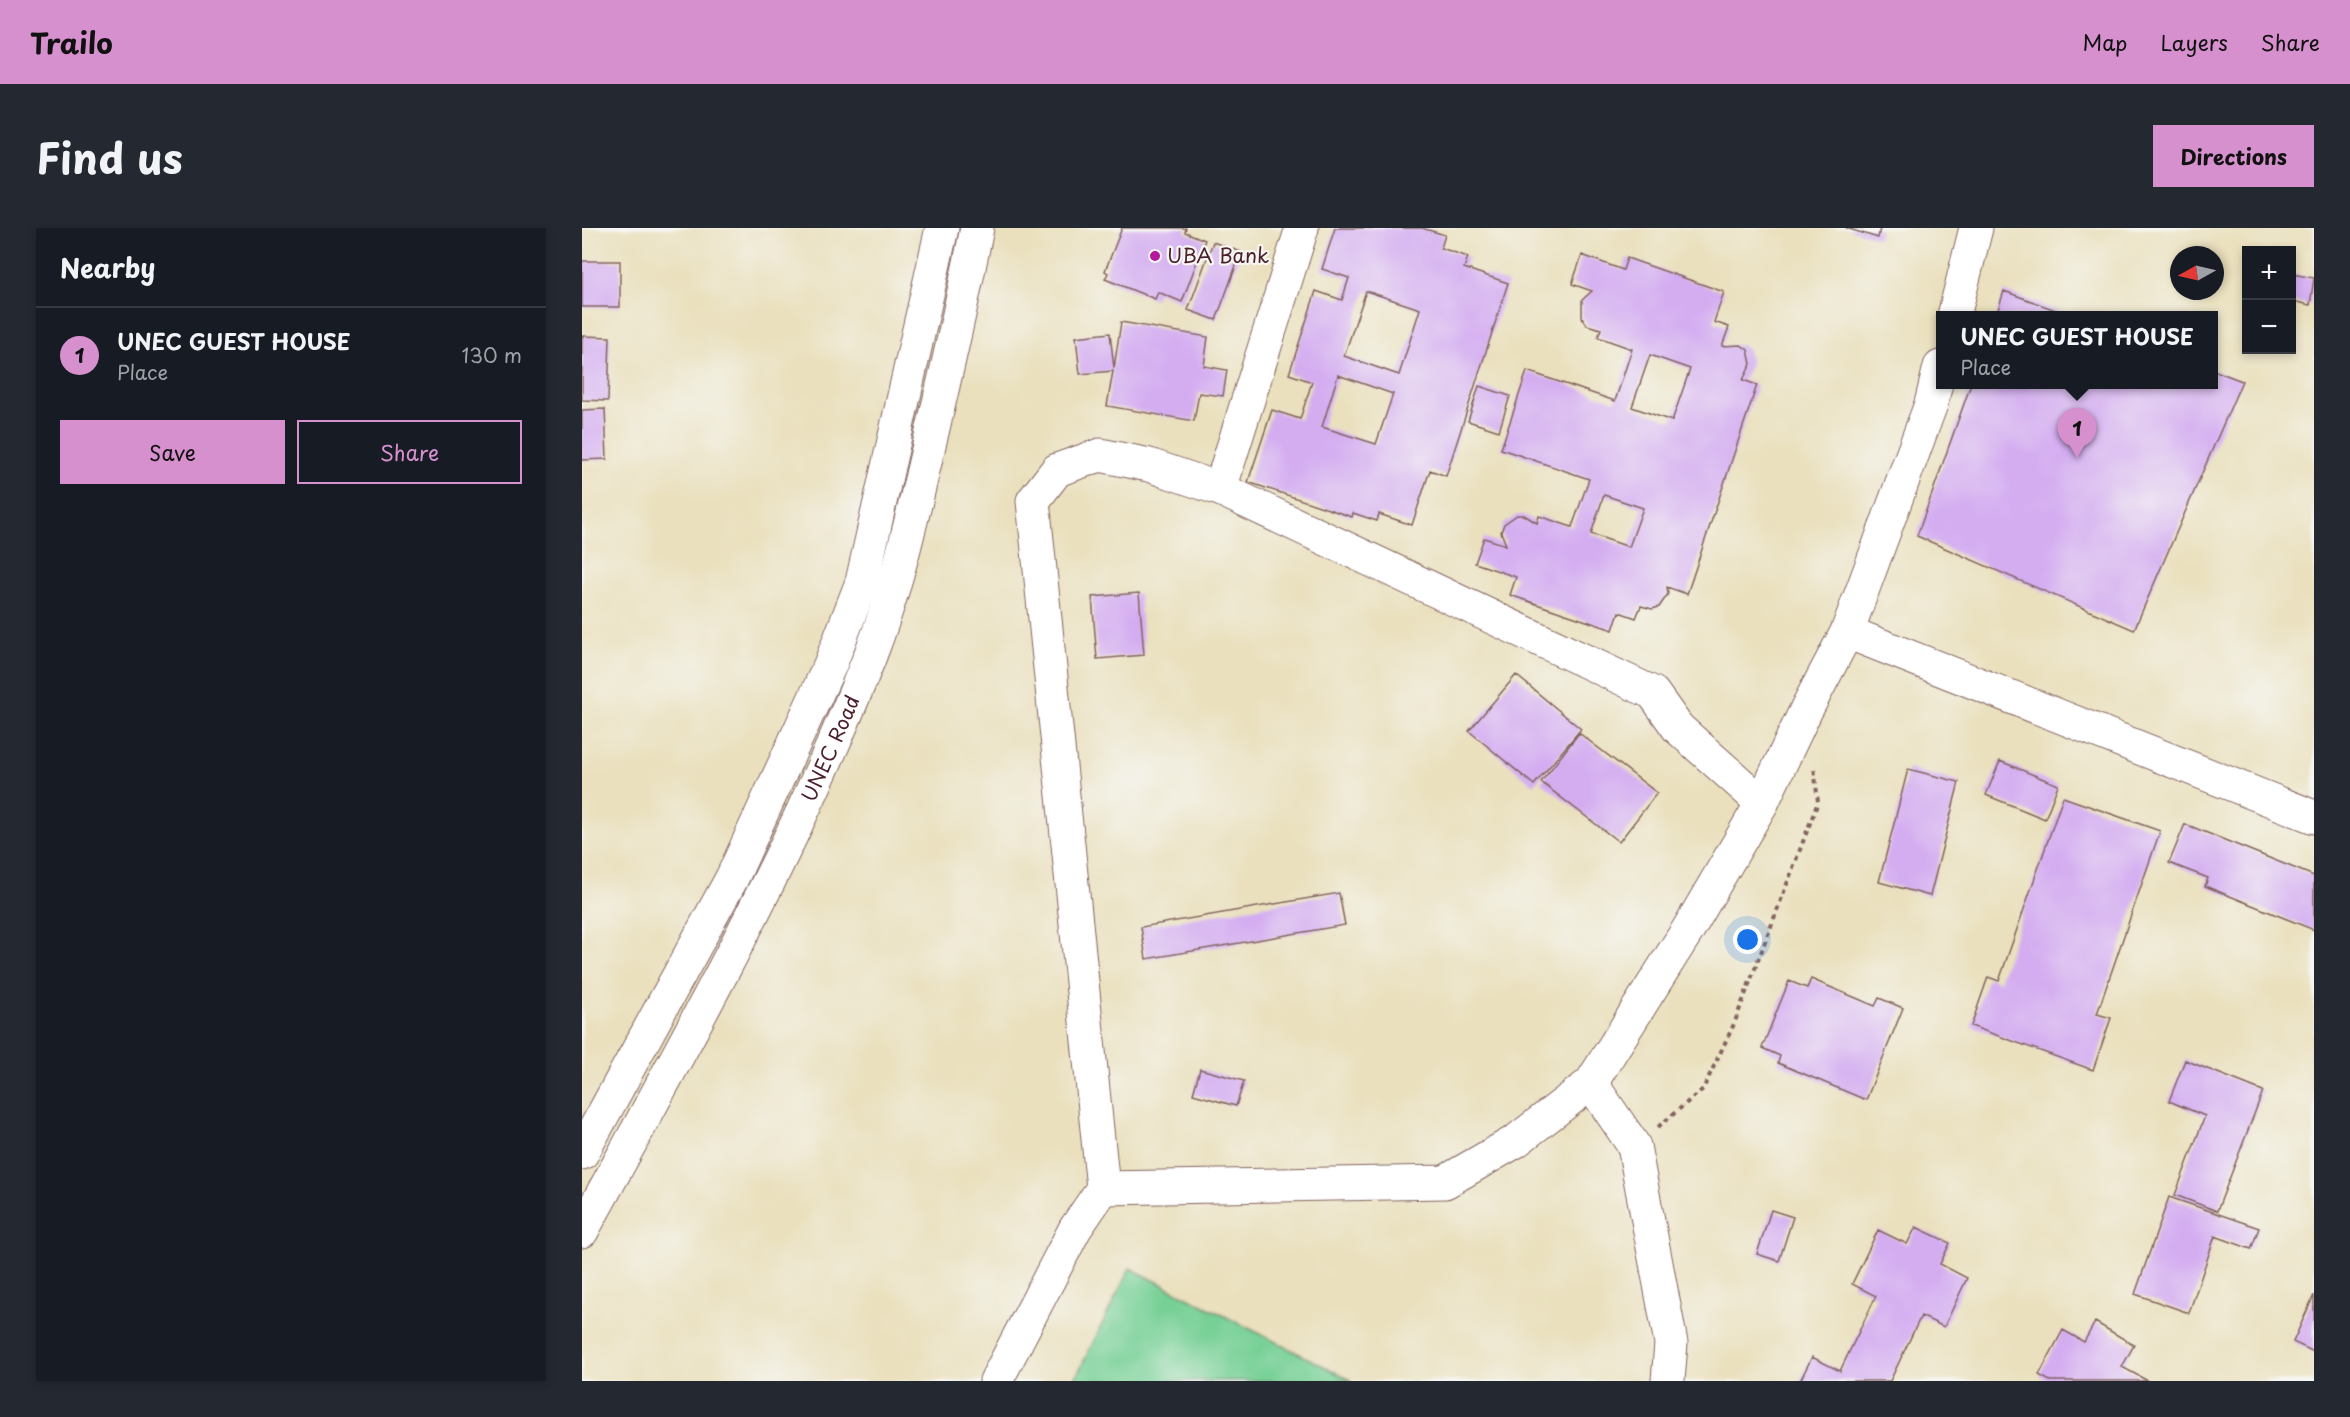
<!DOCTYPE html>
<meta charset="utf-8">
<style>
:root{--surface:#171b24;--page:#242831;--text:#f1f3f6;--muted:#9ea1a6;--line:#363941;--accent:#d690ce}
body{margin:0;font-family:"Playpen Sans",sans-serif;background:var(--page);color:var(--text)}
.controls{position:absolute;right:18px;top:18px;display:grid;overflow:hidden;border-radius:0px;box-shadow:0 3px 9px #0003}
.controls button{width:54px;height:54px;display:grid;place-items:center;padding:0;border:0;border-bottom:2px solid var(--line);background:var(--surface);color:var(--text);font:30px sans-serif}
.compass{position:absolute;left:1588px;top:18px;width:54px;height:54px;border-radius:50%;background:var(--surface);box-shadow:0 3px 9px #0003;rotate:262deg}
.you{position:absolute;left:1166px;top:712px;width:21px;height:21px;margin:-15px;border:4px solid #fff;border-radius:50%;background:#1a73e8;box-shadow:0 0 0 9px #1a73e833}
.badge{display:grid;place-items:center;width:39px;height:39px;border-radius:50%;background:var(--accent);color:#111;font-size:20px;font-weight:700}
.pin{position:absolute;translate:-50% -50px;filter:drop-shadow(0 2px 3px #0008)}
.pin::after{content:'';position:absolute;top:32px;width:21px;height:18px;background:inherit;clip-path:polygon(0 0,100% 0,50% 100%)}
.popup{position:absolute;left:1354px;top:83px;width:282px;height:78px;box-sizing:border-box;display:grid;place-content:center;border-radius:0px;background:var(--surface);filter:drop-shadow(0 2px 4px #0005);font-size:20px;white-space:nowrap;color:var(--muted)}
.popup b{font-size:22px;color:var(--text)}
.popup::after{content:'';position:absolute;left:50%;top:100%;margin-left:-12px;border:12px solid transparent;border-top-color:var(--surface)}
.list{margin:0;padding:0;list-style:none}
h2{display:flex;justify-content:space-between;align-items:center;height:78px;margin:0;padding:0 24px;font-size:26px}
h2 small{font-size:20px;font-weight:400;color:var(--muted)}
.list li{display:grid;grid-template-columns:39px 1fr auto;gap:18px;align-items:center;box-sizing:border-box;height:96px;padding:0 24px;border-top:2px solid var(--line)}
.list b{display:block;font-size:22px;white-space:nowrap}
.list p{margin:0;font-size:20px;white-space:nowrap;color:var(--muted)}
.list em{font-size:20px;font-style:normal;color:var(--muted)}
.actions{display:flex;gap:12px;padding:18px 24px}
.actions a{flex:1;padding:14px 0;border:2px solid var(--accent);border-radius:0px;text-align:center;font-size:21px;color:var(--accent)}
.actions .main{background:var(--accent);color:#111}
.map{position:relative;flex:none;width:1732px;height:1153px;overflow:hidden;border-radius:0px}
header{display:flex;align-items:center;gap:36px;box-sizing:border-box;height:84px;padding:0 30px;background:var(--accent);color:#111}
header strong{font-size:28px}
nav{display:flex;gap:33px;margin-inline-start:auto;font-size:21px}
.intro{display:flex;align-items:center;justify-content:space-between;box-sizing:border-box;height:144px;padding:0 36px}
h1{margin:0;font-size:42px}
.button{padding:15px 27px;border-radius:0px;background:var(--accent);color:#111;font-size:21px;font-weight:700}
main{display:flex;gap:36px;padding:0 36px}
aside{flex:1;background:var(--surface);border-radius:0px;box-shadow:0 3px 9px #0003}
.map>svg:first-child{display:block}
.green{fill:#77d096;stroke:#607860;stroke-width:1.5}
.building{fill:#d4adf1;fill-rule:evenodd}
.lines{fill:none;stroke-linecap:round;stroke-linejoin:round}
.minor-casing{stroke:#82635e;stroke-width:35}
.path{stroke:#82635e;stroke-width:4;stroke-dasharray:4.5 4.5;stroke-linecap:butt}
.minor{stroke:#fff;stroke-width:33}
.poi-dot{fill:#b5179e;stroke:#f6f6f2;stroke-width:2}
.labels{text-anchor:middle;stroke-width:4.5;stroke-linejoin:round;paint-order:stroke}
.poi-label{font-size:20px;fill:#4a1f2b;stroke:#f6f6f2;text-anchor:start}
.street-label{font-size:20px;fill:#4a1f2b;stroke:#f6f6f2}
</style>
<header>
<strong>Trailo</strong>
<nav><a>Map</a><a>Layers</a><a>Share</a></nav>
</header>
<div class="intro"><h1>Find us</h1><a class="button">Directions</a></div>
<main>
<aside>
<h2>Nearby<small></small></h2>
<ul class="list">
<li><span class="badge">1</span><div><b>UNEC GUEST HOUSE</b><p>Place</p></div><em>130 m</em></li>
</ul>
<div class="actions"><a class="main">Save</a><a>Share</a></div>
</aside>
<div class="map">
<svg width="1732" height="1153" viewBox="0 0 1732 1153">
<rect width="100%" height="100%" fill="#f6f6f2"/>
<filter id="ink" filterUnits="userSpaceOnUse"><feTurbulence type="fractalNoise" baseFrequency=".0167" numOctaves="2"/><feDisplacementMap in="SourceGraphic" scale="12" xChannelSelector="R" yChannelSelector="G"/><feConvolveMatrix kernelMatrix="1 2 1 2 8 2 1 2 1" color-interpolation-filters="sRGB"/></filter>
<filter id="wash" filterUnits="userSpaceOnUse"><feTurbulence type="fractalNoise" baseFrequency=".008" numOctaves="4" result="noise"/><feDisplacementMap in="SourceGraphic" scale="24" xChannelSelector="R" yChannelSelector="G"/><feGaussianBlur stdDeviation="1.35" result="paint"/><feColorMatrix in="noise" values="0 0 0 0 0 0 0 0 0 0 0 0 0 0 0 0 0 1.4 0 .05"/><feComposite in="paint" operator="in"/></filter>
<g filter="url(#wash)">
<rect width="100%" height="100%" fill="#eae0bd"/>
<path class="green" d="M548 1040 771 1153H492Z"/>
<g id="blocks">
<path class="building" d="M540 0H604L603 4 623 12 600 74 576 64 573 71 523 51 526 45 523 43Z
M753 0H840L863 7 859 20 886 29 882 40 926 55 864 248 848 242 830 297 797 286 795 293 771 285 770 289 666 254 690 182 718 191 730 154 707 146 734 63 760 72 767 50 740 41ZM784 63 838 81 817 147 762 128ZM756 147 811 166 794 216 740 199Z
M1264 0H1298L1296 10Z
M631 14 659 24 634 92 606 82Z
M1000 27 1041 42 1045 30 1142 64 1132 94 1147 99 1140 118 1159 117 1166 122 1169 136 1161 152 1175 157 1105 366 1085 359 1086 366 1077 379 1070 381 1059 378 1054 390 1037 384 1031 402 928 367 934 349 893 335 902 310 924 317 919 304 922 296 935 287H942L955 295 957 288 990 299 1007 251 919 221 945 143 1033 173 1050 121 1016 109 1019 101 1005 97 1000 89V72L1010 63 990 56ZM1068 127 1108 141 1090 193 1050 179ZM1022 267 1061 280 1047 319 1009 306Z
M0 33H38V79H0Z
M1710 46 1732 50 1728 77 1710 73Z
M1422 63 1487 87V88H1414Z
M539 94 626 109 622 138 645 142 641 168 617 165 612 193 525 178 531 143 498 146 494 109 528 105 532 140Z
M0 108 28 109 26 173 0 172Z
M1631 142 1660 153 1552 402 1335 308 1389 156H1631Z
M897 158 928 168 917 203 886 193Z
M23 181 25 231 0 232V182Z
M557 365 562 427 515 431 510 369Z
M934 447 999 501 952 557 887 503Z
M997 505 1075 565 1037 614 959 554Z
M1418 533 1476 557 1463 591 1404 567Z
M1326 541 1377 554 1348 668 1297 654Z
M1481 569 1578 603 1515 786 1529 790 1511 842 1389 798 1406 749 1417 753Z
M1603 596 1732 648V702L1623 658 1626 650 1587 635Z
M757 665 763 697 564 731 559 699Z
M1229 751 1293 778 1297 770 1321 780 1284 872 1196 835 1198 828 1180 820 1207 753 1225 760Z
M1603 832 1681 863 1635 983 1593 967 1623 888 1587 873Z
M618 841 662 853 654 878 611 866Z
M1587 969 1677 1000 1669 1021 1633 1008 1607 1085 1553 1066Z
M1189 982 1211 989 1197 1033 1175 1026Z
M1334 999 1368 1015 1358 1036 1385 1050 1362 1099 1339 1088 1308 1153H1218L1230 1129 1258 1143 1294 1068 1270 1056 1296 1002 1325 1016Z
M1732 1067V1124L1711 1114Z
M1513 1094 1552 1117 1540 1139 1566 1153H1468L1457 1147 1481 1102 1502 1114Z"/>
</g>
</g>
<g filter="url(#ink)">
<use href="#blocks" fill-opacity="0" stroke="#82635e" stroke-width="1.5"/>
<g class="lines">
<defs>
<g id="minor">
<path d="M1372 88 1394 0"/>
<path d="M638 261 720 0"/>
<path d="M1265 404 1732 589"/>
<path d="M1009 855 1052 918 1089 1115 1086 1153"/>
<path d="M0 925 150 650 248 437 280 354 360 0"/>
<path d="M521 960 863 954 934 913 1009 855 1107 700 1180 575 1224 482 1265 404 1349 176 1358 139"/>
<path id="s1" d="M0 1003C103 815 209 628 288 428 315 359 331 285 348 213 365 142 381 71 395 0"/>
<path d="M414 1153 493 1001 521 960 451 273 475 242 518 227 567 237 638 261 1071 465 1096 500 1180 575"/>
</g>
</defs>
<use href="#minor" class="minor-casing"/>
<path class="path" d="M1076 899 1121 861 1152 796 1236 574 1232 539"/>
<use href="#minor" class="minor"/>
</g>
</g>
<circle class="poi-dot" cx="573" cy="28" r="6"/>
<g class="labels">
<g class="poi-label">
<text x="585" y="35">UBA Bank</text>
</g>
<g class="street-label">
<text dy="7" stroke="none"><textPath href="#s1" startOffset="543">UNEC Road</textPath></text>
</g>
</g>
</svg>
<div class="controls">
<button>+</button>
<button>−</button>
</div>
<svg class="compass" viewBox="-18 -18 36 36"><path d="M0-13l5 13h-10z" fill="#e53935"/><path d="M0 13l5-13h-10z" fill="#9ea1a6"/></svg>
<div class="you"></div>
<div class="pin badge" style="left:1495px;top:230px">1</div>
<div class="popup"><b>UNEC GUEST HOUSE</b>Place</div>
</div>
</main>
